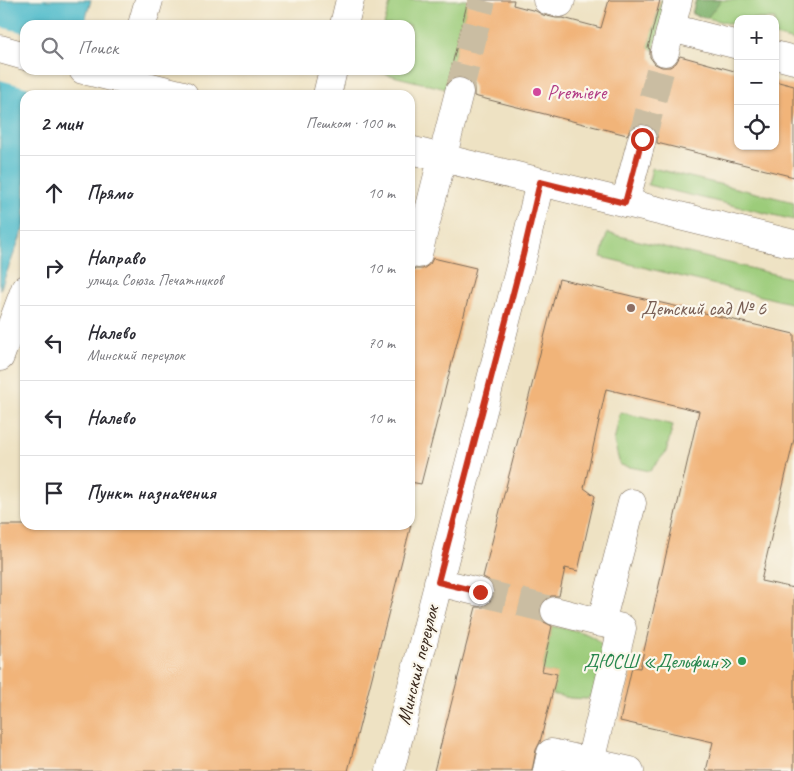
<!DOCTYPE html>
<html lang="ru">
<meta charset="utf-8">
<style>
:root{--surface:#fff;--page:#f2f2f3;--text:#2b2b33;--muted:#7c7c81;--line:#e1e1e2}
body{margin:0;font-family:Caveat,sans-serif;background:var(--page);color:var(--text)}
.controls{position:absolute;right:15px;top:15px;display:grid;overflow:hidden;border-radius:10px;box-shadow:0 1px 4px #0004}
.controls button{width:45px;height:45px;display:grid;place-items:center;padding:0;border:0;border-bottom:1px solid var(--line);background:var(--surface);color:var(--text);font:25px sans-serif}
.stop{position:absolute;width:15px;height:15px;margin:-11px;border:4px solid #c8321e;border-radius:50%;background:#fff}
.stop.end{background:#c8321e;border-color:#fff;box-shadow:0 1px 5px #0008}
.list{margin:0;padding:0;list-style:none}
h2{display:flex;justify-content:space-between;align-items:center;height:65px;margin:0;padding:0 20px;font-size:21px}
h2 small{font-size:16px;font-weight:400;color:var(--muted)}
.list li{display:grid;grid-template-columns:32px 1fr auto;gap:15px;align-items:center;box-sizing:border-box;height:75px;padding:0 20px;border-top:1px solid var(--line)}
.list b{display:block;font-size:19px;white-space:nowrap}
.list p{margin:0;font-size:16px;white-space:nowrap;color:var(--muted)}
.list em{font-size:16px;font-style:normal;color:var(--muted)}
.icon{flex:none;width:28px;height:28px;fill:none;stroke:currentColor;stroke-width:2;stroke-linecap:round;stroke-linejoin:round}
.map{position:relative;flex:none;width:794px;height:771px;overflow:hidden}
.search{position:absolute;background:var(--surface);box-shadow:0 1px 4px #0004;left:20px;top:20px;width:395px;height:55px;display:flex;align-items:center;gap:12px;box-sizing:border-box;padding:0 18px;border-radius:15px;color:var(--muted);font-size:19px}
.panel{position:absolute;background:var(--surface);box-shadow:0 1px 4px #0004;left:20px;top:90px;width:395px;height:440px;border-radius:15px}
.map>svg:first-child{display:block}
.green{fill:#9ccc7a;stroke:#6c7b4c}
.forest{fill:#7db06a;stroke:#5c6d44}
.water{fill:#4fbbcb;stroke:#457274}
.pier{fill:#eee2c3}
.building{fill:#f1b479}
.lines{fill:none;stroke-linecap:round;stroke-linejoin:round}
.minor-tunnel{stroke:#cabda2;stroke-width:28;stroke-dasharray:28 14;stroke-linecap:butt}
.minor-casing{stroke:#7a6a58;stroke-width:29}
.minor{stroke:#fff;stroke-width:28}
.route{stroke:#c8321e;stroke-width:6}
.hotel-dot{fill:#d1479c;stroke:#fbf7ec;stroke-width:2}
.education-dot{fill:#8d6e63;stroke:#fbf7ec;stroke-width:2}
.leisure-dot{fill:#2e9e5b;stroke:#fbf7ec;stroke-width:2}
.labels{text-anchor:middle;stroke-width:4.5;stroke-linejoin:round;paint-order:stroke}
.hotel-label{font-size:20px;fill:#b23c85;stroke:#fbf7ec;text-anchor:start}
.education-label{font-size:20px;fill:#785e54;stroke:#fbf7ec;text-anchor:start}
.leisure-label{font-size:20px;fill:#27864d;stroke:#fbf7ec;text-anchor:end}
.street-label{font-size:20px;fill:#3b2a1e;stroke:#fbf7ec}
</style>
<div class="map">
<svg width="794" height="771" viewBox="0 0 794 771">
<rect width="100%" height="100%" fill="#fbf7ec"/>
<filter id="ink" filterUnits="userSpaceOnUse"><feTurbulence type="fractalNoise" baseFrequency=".02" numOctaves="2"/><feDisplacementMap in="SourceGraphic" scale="10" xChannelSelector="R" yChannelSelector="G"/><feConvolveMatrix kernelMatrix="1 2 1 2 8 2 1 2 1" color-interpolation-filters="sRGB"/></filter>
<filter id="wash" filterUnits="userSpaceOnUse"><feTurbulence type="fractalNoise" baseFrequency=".0096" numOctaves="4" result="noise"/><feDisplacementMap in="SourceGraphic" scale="20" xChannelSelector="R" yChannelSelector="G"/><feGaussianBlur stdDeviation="1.12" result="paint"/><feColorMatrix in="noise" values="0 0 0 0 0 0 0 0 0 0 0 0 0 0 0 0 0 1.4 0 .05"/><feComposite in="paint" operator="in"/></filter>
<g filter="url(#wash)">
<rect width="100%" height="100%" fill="#eee2c3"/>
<path class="green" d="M391 0H468L446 89 369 70H410V25H384Z
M661 0H667L654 50 648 48Z
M696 0H794V41L775 36V19H738V26L692 14Z
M652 168 794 202V220L648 185Z
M607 233 794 279V304L601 257Z
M620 412 673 425 666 452 650 471 620 465 614 442Z
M552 626C573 631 592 630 605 649L594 693 587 699 570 698 552 694 556 674 542 671Z"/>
<path class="forest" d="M696 0H721L707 18 692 14Z"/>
<path class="water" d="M0 0H91L84 25H25V70L65 95H25V225L0 290Z"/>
<path class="pier" d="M0 27 25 33V70H72L65 95H57L40 90 33 94 29 88 0 80Z"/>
<g id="blocks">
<path class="building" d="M468 0H514L513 5 536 11 543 15 556 18H563L601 28 609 0H660L648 48 650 49V57L655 64 662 67H670L676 63 680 56 738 72V146H775V81L794 86V177L657 143V134L653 128 646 124H637L631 128 627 135 474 96V87L470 80 462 77H455L448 81Z
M433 258 476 268 421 484 410 482V267L415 269H423L430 264Z
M559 279 794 334V439L761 581 794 588V771H706L713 742 620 721 632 667 640 668 699 411 606 389 584 488 595 496 578 571 565 568 559 596H551L544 600 540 608V616L544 622 552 626 542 671 557 674 540 742 536 750 532 771H434L476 607H484L491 602 494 596V587L489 580 483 577Z
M0 525H411L348 771H0Z"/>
</g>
</g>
<g filter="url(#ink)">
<use href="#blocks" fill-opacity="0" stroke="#7a6a58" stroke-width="1"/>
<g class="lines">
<path class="minor-tunnel" d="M459 92 482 0
M642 139 665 52
M479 592 555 611"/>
<defs>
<path id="minor" d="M547 0 560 3 561 0
M142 25 149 0
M344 25 350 0
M671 28 738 45
M0 49 25 56
M665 52 678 0
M775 55 794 60
M83 70 184 95
M327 95 333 70
M410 150 794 244
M625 203 642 139
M418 254 459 92
M0 357 25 289
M438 582 479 592
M601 623 632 503
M590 762 630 771
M390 771 523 255 540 182
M547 771 551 753 590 762 622 628 555 611"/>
</defs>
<use href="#minor" class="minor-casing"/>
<use href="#minor" class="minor"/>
</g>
</g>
<g class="lines" filter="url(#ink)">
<path class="route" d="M480 592 438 582 523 255 540 182 625 203 642 139"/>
</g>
<circle class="hotel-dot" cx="537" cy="92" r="5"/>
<circle class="education-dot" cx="631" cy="308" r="5"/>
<circle class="leisure-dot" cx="742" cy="661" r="5"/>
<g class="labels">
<g class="hotel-label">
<text x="547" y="99">Premiere</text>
</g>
<g class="education-label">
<text x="641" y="315">Детский сад № 6</text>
</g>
<g class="leisure-label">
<text x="732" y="668">ДЮСШ «Дельфин»</text>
</g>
<g class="street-label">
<text transform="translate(417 665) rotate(-76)" y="7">Минский переулок</text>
</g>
</g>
</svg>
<div class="controls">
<button>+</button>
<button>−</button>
<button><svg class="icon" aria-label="locate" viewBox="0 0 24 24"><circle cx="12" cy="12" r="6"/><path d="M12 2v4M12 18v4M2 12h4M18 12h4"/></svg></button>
</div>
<div class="stop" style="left:642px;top:139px"></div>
<div class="stop end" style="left:480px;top:592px"></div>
<div class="search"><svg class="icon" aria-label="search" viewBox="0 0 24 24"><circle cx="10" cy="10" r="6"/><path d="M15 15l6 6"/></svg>Поиск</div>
<section class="panel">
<h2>2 мин<small>Пешком · 100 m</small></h2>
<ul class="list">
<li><svg class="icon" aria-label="ahead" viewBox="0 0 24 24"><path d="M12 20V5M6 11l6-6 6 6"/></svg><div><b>Прямо</b></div><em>10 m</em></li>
<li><svg class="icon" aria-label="right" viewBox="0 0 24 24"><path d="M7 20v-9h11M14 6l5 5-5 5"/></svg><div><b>Направо</b><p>улица Союза Печатников</p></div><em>10 m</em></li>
<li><svg class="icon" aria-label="left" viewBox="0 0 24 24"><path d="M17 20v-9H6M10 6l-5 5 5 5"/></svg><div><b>Налево</b><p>Минский переулок</p></div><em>70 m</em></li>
<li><svg class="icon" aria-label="left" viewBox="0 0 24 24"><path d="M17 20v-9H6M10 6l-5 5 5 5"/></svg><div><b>Налево</b></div><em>10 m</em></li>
<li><svg class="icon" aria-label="arrive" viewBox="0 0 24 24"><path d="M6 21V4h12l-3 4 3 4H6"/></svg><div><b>Пункт назначения</b></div></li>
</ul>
</section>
</div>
